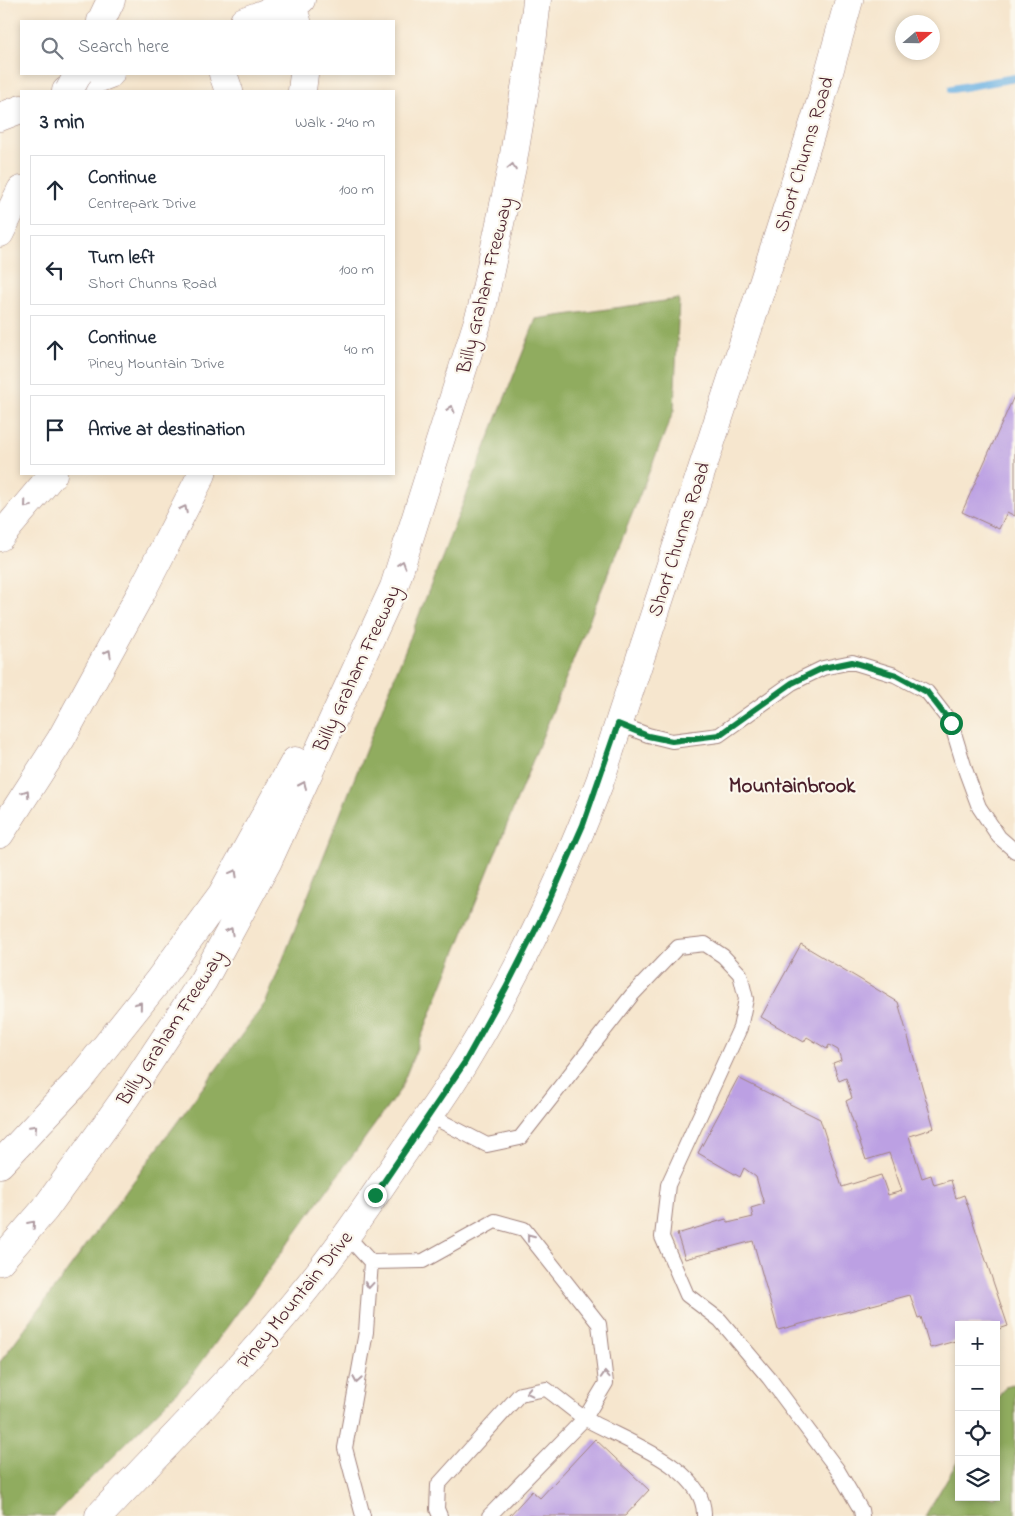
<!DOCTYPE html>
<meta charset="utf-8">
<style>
:root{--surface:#fff;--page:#f6f6f7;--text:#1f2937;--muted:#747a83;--line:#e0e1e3}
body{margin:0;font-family:"Indie Flower",sans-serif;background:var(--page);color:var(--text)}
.controls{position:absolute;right:15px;bottom:15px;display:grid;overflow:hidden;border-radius:0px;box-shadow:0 2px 8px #0003}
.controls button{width:45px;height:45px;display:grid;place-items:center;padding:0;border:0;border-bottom:1px solid var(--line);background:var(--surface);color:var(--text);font:25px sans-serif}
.compass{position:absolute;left:895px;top:15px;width:45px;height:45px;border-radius:50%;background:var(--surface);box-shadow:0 2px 8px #0003;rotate:70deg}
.stop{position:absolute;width:15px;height:15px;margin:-11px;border:4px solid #0b8043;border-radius:50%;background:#fff}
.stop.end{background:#0b8043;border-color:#fff;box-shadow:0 1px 5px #0008}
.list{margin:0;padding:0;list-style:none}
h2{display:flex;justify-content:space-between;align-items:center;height:65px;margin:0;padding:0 20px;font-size:21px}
h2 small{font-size:16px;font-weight:400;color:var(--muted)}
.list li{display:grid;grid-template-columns:32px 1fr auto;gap:15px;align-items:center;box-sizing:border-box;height:70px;margin:0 10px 10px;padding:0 10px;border:1px solid var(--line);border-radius:0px}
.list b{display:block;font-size:19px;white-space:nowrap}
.list p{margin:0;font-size:16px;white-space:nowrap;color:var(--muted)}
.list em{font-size:16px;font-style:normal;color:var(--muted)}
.icon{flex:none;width:28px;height:28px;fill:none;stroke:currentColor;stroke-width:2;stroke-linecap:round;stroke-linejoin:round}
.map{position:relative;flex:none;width:1015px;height:1516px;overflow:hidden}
.search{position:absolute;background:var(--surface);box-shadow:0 2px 8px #0003;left:20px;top:20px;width:375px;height:55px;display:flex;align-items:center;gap:12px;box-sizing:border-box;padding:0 18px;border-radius:0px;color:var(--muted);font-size:19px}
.panel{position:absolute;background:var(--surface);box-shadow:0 2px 8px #0003;left:20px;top:90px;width:375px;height:385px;border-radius:0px}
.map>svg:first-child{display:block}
.forest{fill:#90ac5f;stroke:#6d6645}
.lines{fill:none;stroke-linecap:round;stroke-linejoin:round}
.stream{stroke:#6db2e3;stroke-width:8}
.building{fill:#bca0e3}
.lane-casing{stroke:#a0827c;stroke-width:16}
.street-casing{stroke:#a0827c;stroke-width:29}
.secondary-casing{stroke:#a0827c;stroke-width:29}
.highway-casing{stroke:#a0827c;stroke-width:29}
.lane{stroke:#fff;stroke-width:14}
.street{stroke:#fff;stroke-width:28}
.secondary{stroke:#fff;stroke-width:28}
.highway{stroke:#fff;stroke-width:28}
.highway-bridge-casing{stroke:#a0827c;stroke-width:29;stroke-linecap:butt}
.highway-bridge{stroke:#fff;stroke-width:28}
.oneway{stroke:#ae9aa0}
.route{stroke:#0b8043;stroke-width:6}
.labels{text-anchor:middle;stroke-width:4.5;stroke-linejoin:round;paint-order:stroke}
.street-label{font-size:20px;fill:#4a1f2b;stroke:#fbf7ec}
.neighbourhood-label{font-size:21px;font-weight:bold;fill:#4a1f2b;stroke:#fbf7ec}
</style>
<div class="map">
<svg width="1015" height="1516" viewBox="0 0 1015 1516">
<rect width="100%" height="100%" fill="#fbf7ec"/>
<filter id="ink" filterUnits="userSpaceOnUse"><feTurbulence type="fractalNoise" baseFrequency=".02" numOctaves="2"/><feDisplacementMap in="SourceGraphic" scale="10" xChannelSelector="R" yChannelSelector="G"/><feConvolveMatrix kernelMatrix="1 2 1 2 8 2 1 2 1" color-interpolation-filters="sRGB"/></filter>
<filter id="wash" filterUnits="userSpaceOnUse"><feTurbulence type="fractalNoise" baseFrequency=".0096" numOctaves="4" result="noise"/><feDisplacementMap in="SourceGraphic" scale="20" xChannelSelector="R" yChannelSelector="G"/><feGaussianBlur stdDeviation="1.12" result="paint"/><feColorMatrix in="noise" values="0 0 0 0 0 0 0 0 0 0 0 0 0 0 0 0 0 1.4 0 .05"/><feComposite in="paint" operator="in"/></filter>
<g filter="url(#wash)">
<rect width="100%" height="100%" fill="#f6e6ce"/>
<path class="forest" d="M679 299 674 410 400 1090 187 1382 53 1516H0V1362L266 1002 536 319Z
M1015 1384V1516H925L959 1459V1497H996V1401L1005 1387Z"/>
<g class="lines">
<path class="stream" d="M952 89 1015 78"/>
</g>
<g id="blocks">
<path class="building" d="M1015 394V516L1007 512 999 529 962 512Z
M801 944 898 1002 934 1128 909 1136 922 1178 931 1175 934 1185 951 1180 956 1198 964 1195 1008 1326 996 1330V1325H959V1340L930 1348 921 1317 918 1318 910 1295 778 1330 753 1241 685 1259 677 1234 726 1219 728 1223 753 1217 751 1208 764 1204 756 1177 744 1168 740 1177 698 1153 738 1078 820 1119 842 1187 881 1175 888 1195 902 1191 889 1153 866 1160 846 1101 852 1098 846 1078 839 1081 833 1063 841 1060 838 1050 829 1045 827 1049 807 1037 804 1042 761 1017Z
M595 1439 649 1490 625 1516H509L532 1491 540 1498Z"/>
</g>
</g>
<g filter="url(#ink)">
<use href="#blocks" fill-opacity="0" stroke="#a0827c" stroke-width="1"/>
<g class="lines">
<defs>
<path id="lane" d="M619 724 648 735 672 741 719 735 792 683 823 668 852 662 895 675 927 692 951 723 966 772 979 807 999 837 1015 851
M429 1115 487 1145 520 1138 632 995 678 947 705 944 723 956 740 974 746 999 740 1028 668 1185 662 1237 687 1295 720 1320 769 1378 837 1469 861 1510 862 1516
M346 1235 371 1262
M363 1516 345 1448 366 1332 371 1262 423 1261 495 1221 524 1229 599 1324 606 1383 585 1418 489 1516
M440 1516 437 1509 438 1485 520 1394 546 1389C559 1398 572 1410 586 1419 621 1440 706 1467 704 1516"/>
<path id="street" d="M99 1516C169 1442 241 1370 305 1290 340 1247 372 1200 402 1155 423 1124 446 1093 465 1061 519 973 563 878 600 781L764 280 821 101 849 0"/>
<path id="secondary" d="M244 21 301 0
M66 91 110 74
M0 117 21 109"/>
<path id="highway" d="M291 4 297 21
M101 21 111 0
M223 74 229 91
M302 91 304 74
M0 233 21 190
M0 537 53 474
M0 834 61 739 141 593 202 474
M0 1164 78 1081 158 981 222 894 295 761
M0 1261 45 1209 126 1097 203 981 268 861 394 587 482 308 512 167 531 52 537 0"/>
</defs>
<use href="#lane" class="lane-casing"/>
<use href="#street" class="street-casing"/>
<use href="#secondary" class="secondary-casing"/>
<use href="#highway" class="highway-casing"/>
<use href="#lane" class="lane"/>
<use href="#street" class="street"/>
<use href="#secondary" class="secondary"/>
<use href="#highway" class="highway"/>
<defs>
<path id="highway-bridge" d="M69 91 78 74"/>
</defs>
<use href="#highway-bridge" class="highway-bridge-casing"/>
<use href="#highway-bridge" class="highway-bridge"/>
</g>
<defs><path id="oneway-chevron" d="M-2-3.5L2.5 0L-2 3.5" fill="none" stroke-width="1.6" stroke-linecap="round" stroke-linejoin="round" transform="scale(1.25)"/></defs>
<g class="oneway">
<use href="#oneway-chevron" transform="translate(512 167) rotate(-79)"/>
<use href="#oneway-chevron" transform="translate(451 409) rotate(-73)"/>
<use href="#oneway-chevron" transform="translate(27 505) rotate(130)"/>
<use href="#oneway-chevron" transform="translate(184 509) rotate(-63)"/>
<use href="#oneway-chevron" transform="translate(402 564) rotate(-72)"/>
<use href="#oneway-chevron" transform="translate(108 653) rotate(-61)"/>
<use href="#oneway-chevron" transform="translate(303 785) rotate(-66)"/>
<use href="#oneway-chevron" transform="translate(26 793) rotate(-57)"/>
<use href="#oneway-chevron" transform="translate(234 873) rotate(-61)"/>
<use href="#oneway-chevron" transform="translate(230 931) rotate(-61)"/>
<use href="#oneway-chevron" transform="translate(139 1005) rotate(-51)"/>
<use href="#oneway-chevron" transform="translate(34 1128) rotate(-47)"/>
<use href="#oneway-chevron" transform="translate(32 1224) rotate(-49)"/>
<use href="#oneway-chevron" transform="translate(530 1237) rotate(-128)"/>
<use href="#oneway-chevron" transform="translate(369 1285) rotate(95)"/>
<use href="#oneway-chevron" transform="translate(605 1375) rotate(-94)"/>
<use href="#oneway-chevron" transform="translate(357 1380) rotate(100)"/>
<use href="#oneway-chevron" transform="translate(529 1392) rotate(167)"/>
</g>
</g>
<g class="lines" filter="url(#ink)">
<path class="route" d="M375 1195 465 1062 506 988 546 909 583 825 618 724 648 736 672 741 719 735 792 683 823 668 852 662 896 675 927 692 951 723"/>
</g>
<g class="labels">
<g class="street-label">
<text transform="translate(803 154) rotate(-73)" y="7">Short Chunns Road</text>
<text transform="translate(484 285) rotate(-76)" y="7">Billy Graham Freeway</text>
<text transform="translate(678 539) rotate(-72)" y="7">Short Chunns Road</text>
<text transform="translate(356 668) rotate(-65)" y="7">Billy Graham Freeway</text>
<text transform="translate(170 1027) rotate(-57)" y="7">Billy Graham Freeway</text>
<text transform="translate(294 1299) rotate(-51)" y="7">Piney Mountain Drive</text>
</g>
<g class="neighbourhood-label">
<text x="792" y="792">Mountainbrook</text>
</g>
</g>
</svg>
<div class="controls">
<button>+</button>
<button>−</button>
<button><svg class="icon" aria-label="locate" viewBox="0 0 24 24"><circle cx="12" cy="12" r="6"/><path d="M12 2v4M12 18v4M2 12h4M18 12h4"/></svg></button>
<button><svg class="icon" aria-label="layers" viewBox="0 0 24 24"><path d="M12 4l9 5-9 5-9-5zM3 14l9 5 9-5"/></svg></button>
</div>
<svg class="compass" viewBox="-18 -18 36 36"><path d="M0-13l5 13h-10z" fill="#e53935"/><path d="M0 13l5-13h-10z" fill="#747a83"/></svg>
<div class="stop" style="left:951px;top:723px"></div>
<div class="stop end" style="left:375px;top:1195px"></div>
<div class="search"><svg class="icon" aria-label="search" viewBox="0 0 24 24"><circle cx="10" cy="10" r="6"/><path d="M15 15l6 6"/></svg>Search here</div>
<section class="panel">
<h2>3 min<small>Walk · 240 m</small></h2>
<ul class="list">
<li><svg class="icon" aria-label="ahead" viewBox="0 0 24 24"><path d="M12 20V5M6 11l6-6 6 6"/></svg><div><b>Continue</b><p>Centrepark Drive</p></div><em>100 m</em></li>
<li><svg class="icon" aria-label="left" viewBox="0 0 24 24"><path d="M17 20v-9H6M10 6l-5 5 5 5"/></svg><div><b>Turn left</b><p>Short Chunns Road</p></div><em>100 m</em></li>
<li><svg class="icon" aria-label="ahead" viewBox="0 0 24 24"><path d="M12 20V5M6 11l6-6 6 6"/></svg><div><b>Continue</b><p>Piney Mountain Drive</p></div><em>40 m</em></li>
<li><svg class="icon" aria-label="arrive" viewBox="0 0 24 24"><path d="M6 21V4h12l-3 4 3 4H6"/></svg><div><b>Arrive at destination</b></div></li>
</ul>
</section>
</div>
